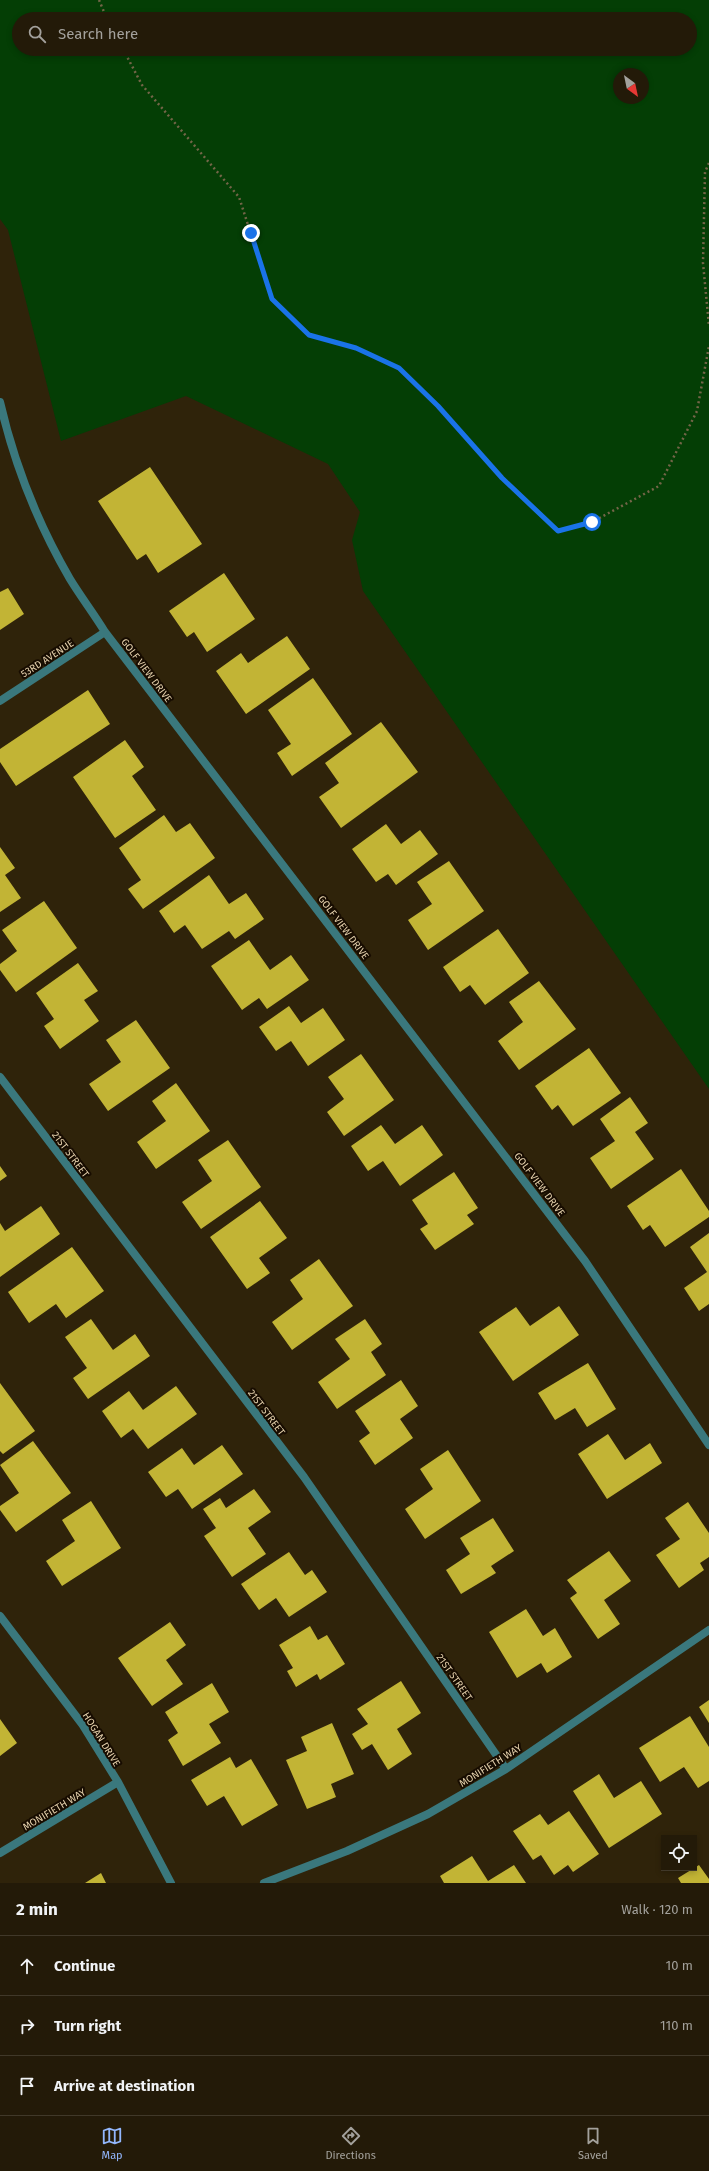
<!DOCTYPE html>
<meta charset="utf-8">
<style>
:root{--surface:#231a08;--page:#2f2716;--text:#f1f3f6;--muted:#a3a19c;--line:#403829;--accent:#93b7fd}
body{margin:0;font-family:"Fira Sans",sans-serif;background:var(--page);color:var(--text)}
.controls{position:absolute;right:12px;bottom:12px;display:grid;overflow:hidden;border-radius:0px;box-shadow:0 2px 6px #0003}
.controls button{width:36px;height:36px;display:grid;place-items:center;padding:0;border:0;border-bottom:1px solid var(--line);background:var(--surface);color:var(--text);font:20px sans-serif}
.compass{position:absolute;left:613px;top:68px;width:36px;height:36px;border-radius:50%;background:var(--surface);box-shadow:0 2px 6px #0003;rotate:147deg}
.stop{position:absolute;width:12px;height:12px;margin:-9px;border:3px solid #1a73e8;border-radius:50%;background:#fff}
.stop.end{background:#1a73e8;border-color:#fff;box-shadow:0 1px 4px #0008}
.list{margin:0;padding:0;list-style:none}
h2{display:flex;justify-content:space-between;align-items:center;height:52px;margin:0;padding:0 16px;font-size:17px}
h2 small{font-size:13px;font-weight:400;color:var(--muted)}
.list li{display:grid;grid-template-columns:26px 1fr auto;gap:12px;align-items:center;box-sizing:border-box;height:60px;padding:0 16px;border-top:1px solid var(--line)}
.list b{display:block;font-size:15px;white-space:nowrap}
.list em{font-size:13px;font-style:normal;color:var(--muted)}
.icon{flex:none;width:22px;height:22px;fill:none;stroke:currentColor;stroke-width:2;stroke-linecap:round;stroke-linejoin:round}
.map{position:relative;flex:none;width:709px;height:1883px;overflow:hidden}
.search{position:absolute;background:var(--surface);box-shadow:0 2px 6px #0003;left:12px;right:12px;top:12px;height:44px;display:flex;align-items:center;gap:10px;box-sizing:border-box;padding:0 14px;border-radius:22px;color:var(--muted);font-size:15px}
.sheet{height:232px;background:var(--surface)}
nav{display:flex;justify-content:space-around;align-items:center;box-sizing:border-box;height:56px;border-top:1px solid var(--line);background:var(--surface);font-size:11px;color:var(--muted)}
nav a{display:grid;justify-items:center;gap:2px}
nav .on{color:var(--accent)}
.map>svg:first-child{display:block}
.green{fill:#043e05;fill-rule:evenodd}
.building{fill:#c2b435}
.lines{fill:none;stroke-linecap:round;stroke-linejoin:round}
.path{stroke:#746548;stroke-width:2.5;stroke-dasharray:2 3;stroke-linecap:butt}
.minor{stroke:#3a787d;stroke-width:8}
.route{stroke:#1a73e8;stroke-width:5}
.labels{text-anchor:middle;stroke-width:4;stroke-linejoin:round;paint-order:stroke}
.street-label{font-size:10px;fill:#e5d1ac;stroke:#170c00}
</style>
<div class="map">
<svg width="709" height="1883" viewBox="0 0 709 1883">
<rect width="100%" height="100%" fill="#2f230a"/>
<path class="green" d="M0 0H709V1089L363 591 352 540 360 512 328 464 186 396 61 441 8 230 0 219ZM19 19H690V49H19ZM619 74H643V98H619Z"/>
<path class="building" d="M150 467 202 544 158 573 146 554 137 560 98 501Z
M224 573 255 619 207 652 194 632 187 637 169 611Z
M8 588 24 614 0 630V592Z
M287 636 310 669 246 714 216 671 241 653 248 663Z
M313 678 352 734 292 776 277 753 291 744 268 710Z
M88 690 110 724 16 786 0 762V749Z
M381 722 418 772 341 828 319 797 339 783 325 763Z
M125 740 144 767 132 776 156 810 115 838 73 777Z
M164 815 176 832 190 823 215 858 143 909 128 889 141 880 119 848Z
M386 824 401 844 420 830 438 854 396 885 388 874 376 882 352 849Z
M0 847 15 868 5 875 21 898 0 912Z
M449 861 484 911 428 950 408 920 432 904 417 882Z
M209 875 229 904 246 893 264 919 235 939 229 931 202 949 185 925 174 933 159 911Z
M44 901 77 948 16 992 0 970V964L17 951 2 930Z
M498 929 529 973 485 1005 470 985 460 992 443 967Z
M249 940 270 970 291 955 309 980 267 1009 259 998 242 1010 211 966Z
M78 963 98 991 84 1000 99 1021 60 1049 44 1026 54 1019 36 993Z
M539 981 576 1029 519 1070 498 1041 523 1022 509 1002Z
M289 1006 301 1023 323 1008 345 1040 308 1066 291 1041 276 1051 259 1027Z
M136 1020 170 1068 108 1111 89 1084 121 1062 106 1040Z
M589 1048 621 1093 573 1126 558 1105 552 1110 535 1086Z
M361 1054 394 1100 344 1136 327 1112 344 1099 328 1077Z
M176 1083 210 1131 156 1169 137 1142 166 1121 152 1101Z
M630 1097 648 1123 635 1132 654 1159 611 1189 590 1158 615 1141 600 1119Z
M381 1125 395 1144 422 1125 443 1155 400 1186 383 1161 368 1171 351 1146Z
M228 1140 261 1187 201 1229 182 1202 212 1181 198 1160Z
M0 1166 7 1176 0 1181Z
M681 1169 709 1211V1217L665 1247 650 1225 643 1230 627 1206Z
M454 1172 478 1208 467 1215 474 1224 435 1250 420 1229 428 1224 412 1200Z
M260 1201 287 1238 259 1258 270 1273 247 1289 210 1237Z
M41 1206 60 1234 0 1277V1223L5 1231Z
M709 1233V1304L699 1311 684 1288 707 1272 690 1247Z
M72 1247 104 1291 66 1318 56 1304 29 1323 8 1292Z
M319 1259 353 1306 292 1350 272 1322 303 1299 290 1280Z
M559 1306 579 1335 513 1381 479 1332 516 1307 530 1326Z
M91 1319 113 1350 135 1334 150 1356 88 1399 73 1378 87 1368 65 1337Z
M365 1319 382 1344 371 1352 386 1375 337 1409 318 1382 350 1359 335 1339Z
M588 1363 616 1409 587 1427 575 1408 555 1420 538 1393Z
M401 1380 418 1406 400 1419 413 1438 375 1465 359 1441 370 1433 355 1411Z
M0 1383 35 1431 3 1454 0 1451Z
M176 1386 197 1414 148 1449 133 1429 121 1438 102 1411 129 1391 143 1410Z
M608 1434 625 1460 650 1443 662 1463 607 1499 578 1454Z
M33 1441 71 1493 16 1532 0 1510V1506L19 1493 0 1465Z
M222 1445 243 1474 192 1509 178 1489 166 1497 148 1472 182 1448 194 1465Z
M448 1450 481 1501 425 1539 405 1509 433 1489 420 1469Z
M254 1489 271 1512 248 1528 266 1554 232 1577 204 1536 216 1528 203 1509 220 1498 226 1508Z
M91 1501 121 1548 62 1586 46 1561 75 1541 62 1520Z
M688 1502 709 1533V1557L700 1563 704 1570 679 1588 656 1555 680 1539 665 1518Z
M493 1518 514 1551 491 1566 496 1573 461 1594 446 1570 470 1554 460 1538Z
M609 1551 631 1581 604 1600 620 1624 598 1639 570 1598 577 1593 567 1580Z
M289 1552 305 1575 312 1570 327 1592 289 1617 276 1598 259 1610 241 1584Z
M526 1609 543 1636 555 1628 572 1657 547 1673 541 1663 517 1678 489 1632Z
M170 1622 186 1645 166 1660 183 1684 152 1706 118 1658Z
M310 1626 318 1640 327 1635 345 1664 320 1680 317 1674 296 1687 287 1671 293 1668 279 1645Z
M401 1681 421 1713 397 1729 412 1754 388 1770 372 1744 362 1750 352 1734 368 1724 357 1709Z
M212 1683 229 1712 209 1724 221 1743 183 1766 168 1740 178 1733 165 1712Z
M709 1700V1723L699 1707Z
M690 1716 709 1747V1781L698 1788 684 1767 660 1782 639 1748Z
M0 1719 17 1743 0 1756Z
M332 1723 354 1774 331 1784 336 1797 307 1809 286 1760 307 1751 301 1737Z
M230 1757 236 1768 251 1759 278 1805 242 1826 224 1796 207 1806 191 1780Z
M599 1774 614 1798 641 1781 662 1814 609 1848 573 1791Z
M569 1811 599 1854 573 1872 568 1865 554 1875 541 1855 533 1860 513 1831 540 1814 548 1825Z
M472 1856 488 1881 514 1865 526 1883H444L440 1876Z
M699 1865 709 1879V1883H681L678 1878Z
M101 1873 106 1883H85Z"/>
<g class="lines">
<path class="path" d="M99 0 107 19
M123 49 142 85 239 197 272 299 309 335 356 348 399 368 438 406 502 478 558 531 592 522 659 486 697 411 709 346
M709 163 705 172 703 263 709 326"/>
<path class="minor" d="M0 402C14 463 38 524 70 579 81 597 94 614 105 632L585 1261 709 1445
M0 701 105 632
M0 1077 304 1477 506 1769
M0 1616 82 1724 118 1782 171 1883
M0 1853 118 1782
M264 1883 347 1851 428 1814 506 1769 709 1630"/>
</g>
<g class="lines">
<path class="route" d="M251 233 272 299 309 335 356 348 399 368 438 406 502 478 558 531 592 522"/>
</g>
<g class="labels">
<g class="street-label">
<text transform="translate(47 658) rotate(-33)" y="4">53RD AVENUE</text>
<text transform="translate(147 670) rotate(53)" y="4">GOLF VIEW DRIVE</text>
<text transform="translate(344 927) rotate(53)" y="4">GOLF VIEW DRIVE</text>
<text transform="translate(71 1154) rotate(53)" y="4">21ST STREET</text>
<text transform="translate(540 1184) rotate(53)" y="4">GOLF VIEW DRIVE</text>
<text transform="translate(267 1412) rotate(53)" y="4">21ST STREET</text>
<text transform="translate(455 1677) rotate(55)" y="4">21ST STREET</text>
<text transform="translate(102 1739) rotate(58)" y="4">HOGAN DRIVE</text>
<text transform="translate(490 1765) rotate(-32)" y="4">MONIFIETH WAY</text>
<text transform="translate(54 1809) rotate(-31)" y="4">MONIFIETH WAY</text>
</g>
</g>
</svg>
<div class="controls">
<button><svg class="icon" aria-label="locate" viewBox="0 0 24 24"><circle cx="12" cy="12" r="6"/><path d="M12 2v4M12 18v4M2 12h4M18 12h4"/></svg></button>
</div>
<svg class="compass" viewBox="-18 -18 36 36"><path d="M0-13l5 13h-10z" fill="#e53935"/><path d="M0 13l5-13h-10z" fill="#a3a19c"/></svg>
<div class="stop" style="left:592px;top:522px"></div>
<div class="stop end" style="left:251px;top:233px"></div>
<div class="search"><svg class="icon" aria-label="search" viewBox="0 0 24 24"><circle cx="10" cy="10" r="6"/><path d="M15 15l6 6"/></svg>Search here</div>
</div>
<section class="sheet">
<h2>2 min<small>Walk · 120 m</small></h2>
<ul class="list">
<li><svg class="icon" aria-label="ahead" viewBox="0 0 24 24"><path d="M12 20V5M6 11l6-6 6 6"/></svg><div><b>Continue</b></div><em>10 m</em></li>
<li><svg class="icon" aria-label="right" viewBox="0 0 24 24"><path d="M7 20v-9h11M14 6l5 5-5 5"/></svg><div><b>Turn right</b></div><em>110 m</em></li>
<li><svg class="icon" aria-label="arrive" viewBox="0 0 24 24"><path d="M6 21V4h12l-3 4 3 4H6"/></svg><div><b>Arrive at destination</b></div></li>
</ul>
</section>
<nav>
<a class="on"><svg class="icon" aria-label="map" viewBox="0 0 24 24"><path d="M3 6l6-2 6 2 6-2v14l-6 2-6-2-6 2zM9 4v14M15 6v14"/></svg>Map</a>
<a><svg class="icon" aria-label="directions" viewBox="0 0 24 24"><path d="M12 3l9 9-9 9-9-9zM9 14v-3h6M13 9l2 2-2 2"/></svg>Directions</a>
<a><svg class="icon" aria-label="saved" viewBox="0 0 24 24"><path d="M7 4h10v16l-5-4-5 4z"/></svg>Saved</a>
</nav>
